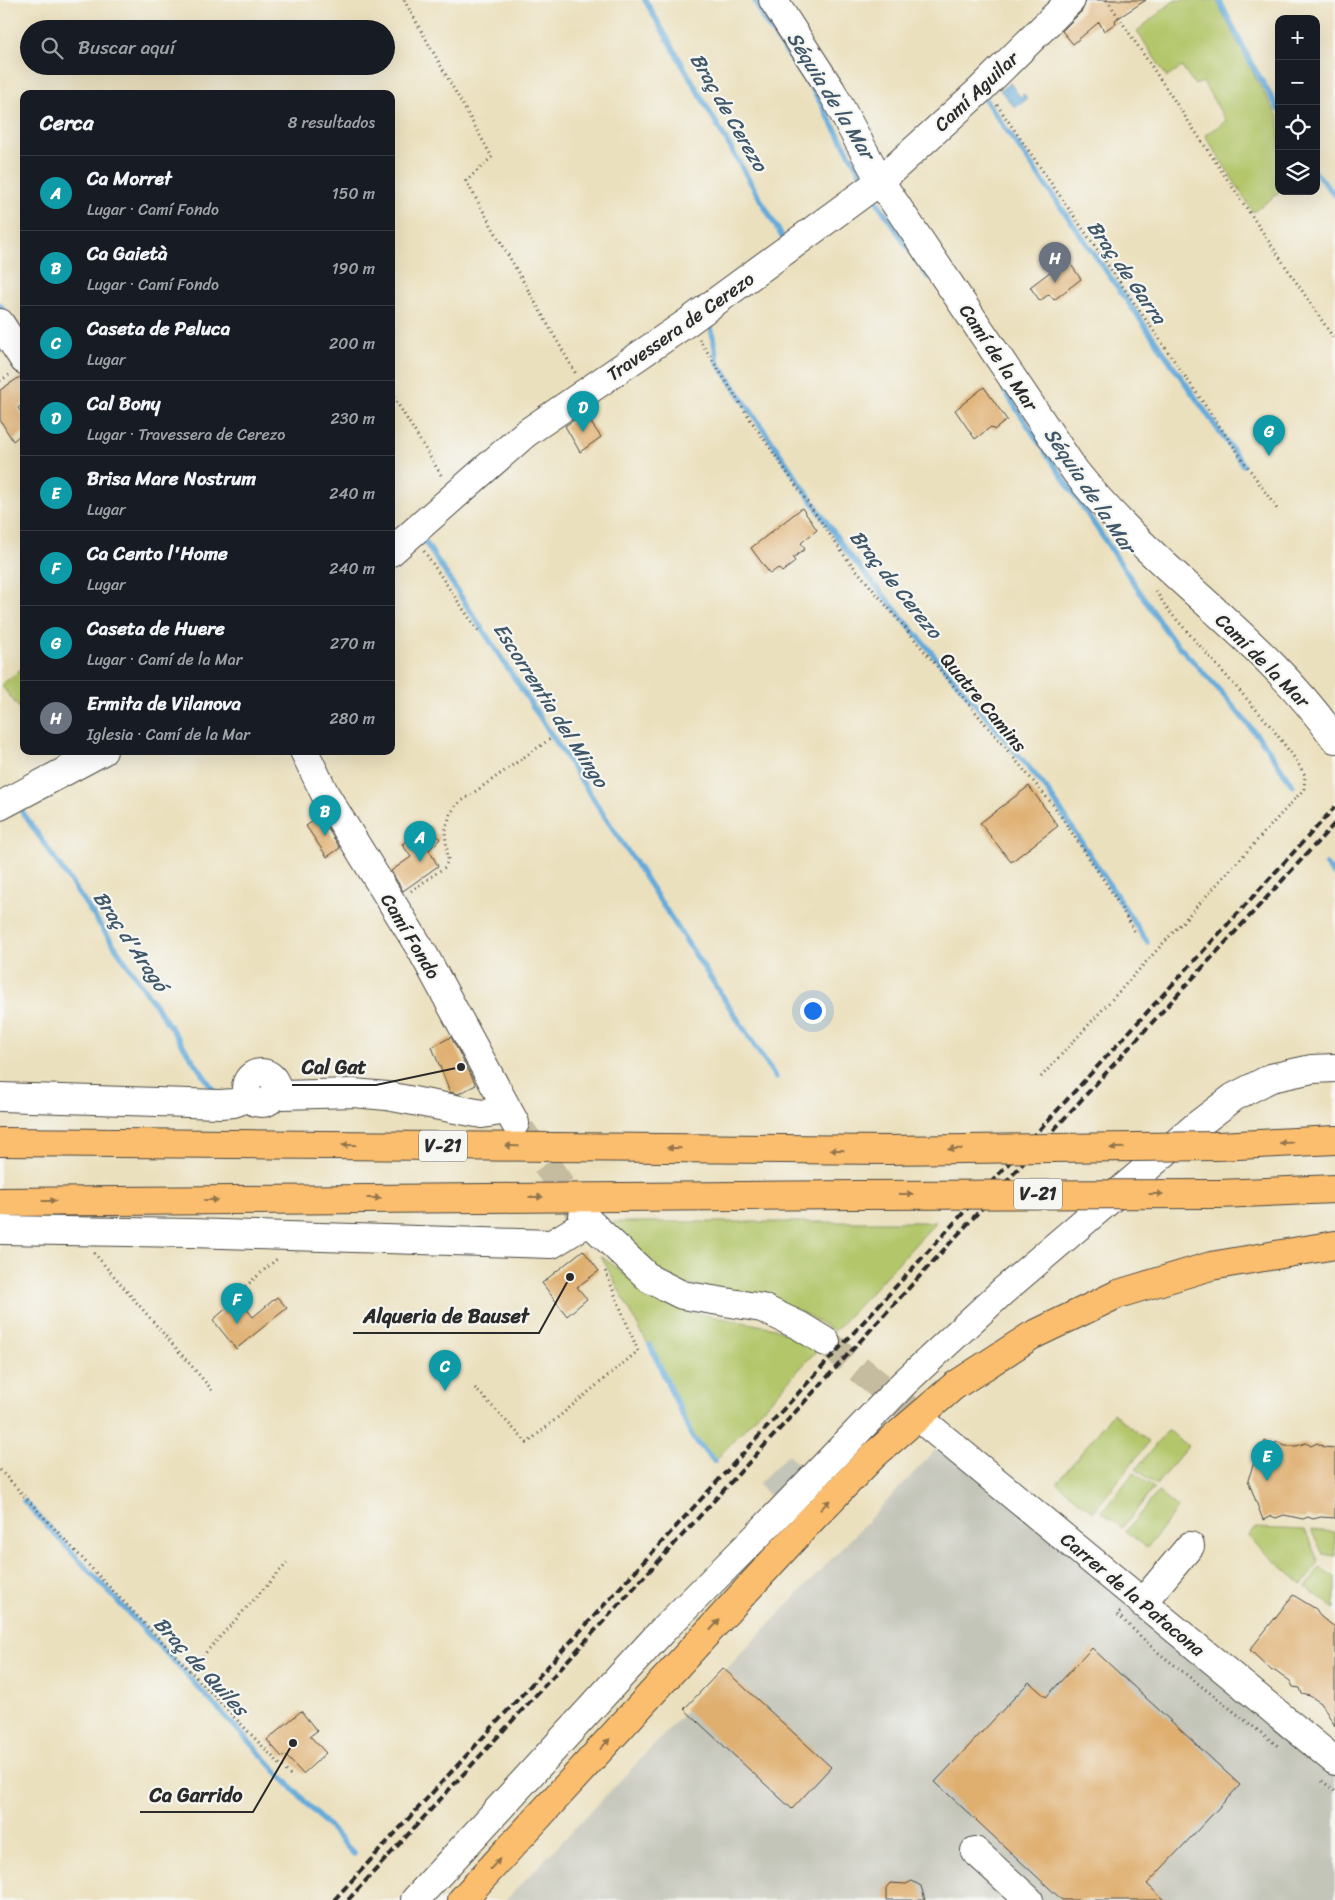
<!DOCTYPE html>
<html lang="es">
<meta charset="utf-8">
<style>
:root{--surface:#171b24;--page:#242831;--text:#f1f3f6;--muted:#9ea1a6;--line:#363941;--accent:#1f6fb2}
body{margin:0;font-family:Sriracha,sans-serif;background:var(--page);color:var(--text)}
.controls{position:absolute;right:15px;top:15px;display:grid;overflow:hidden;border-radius:10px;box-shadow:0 5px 20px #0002}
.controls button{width:45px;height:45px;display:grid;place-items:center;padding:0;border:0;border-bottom:1px solid var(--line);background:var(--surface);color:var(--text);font:25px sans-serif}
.you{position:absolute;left:812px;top:1010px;width:18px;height:18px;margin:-12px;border:4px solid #fff;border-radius:50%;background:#1a73e8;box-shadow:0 0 0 8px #1a73e833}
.badge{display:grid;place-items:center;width:32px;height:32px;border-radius:50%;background:var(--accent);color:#fff;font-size:16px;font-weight:700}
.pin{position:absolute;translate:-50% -41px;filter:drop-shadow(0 1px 2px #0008)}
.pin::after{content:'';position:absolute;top:26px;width:18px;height:15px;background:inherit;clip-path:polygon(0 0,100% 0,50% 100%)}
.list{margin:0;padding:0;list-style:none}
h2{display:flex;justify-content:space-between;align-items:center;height:65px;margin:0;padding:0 20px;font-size:21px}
h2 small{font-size:16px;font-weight:400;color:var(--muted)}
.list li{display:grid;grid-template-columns:32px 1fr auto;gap:15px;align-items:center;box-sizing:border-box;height:75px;padding:0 20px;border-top:1px solid var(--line)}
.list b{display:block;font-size:19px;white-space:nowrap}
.list p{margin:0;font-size:16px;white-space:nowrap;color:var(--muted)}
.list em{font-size:16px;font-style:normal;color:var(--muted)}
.icon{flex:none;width:28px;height:28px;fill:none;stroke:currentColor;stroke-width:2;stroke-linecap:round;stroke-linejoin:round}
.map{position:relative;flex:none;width:1335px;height:1900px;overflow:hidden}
.search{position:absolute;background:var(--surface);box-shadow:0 5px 20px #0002;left:20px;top:20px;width:375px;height:55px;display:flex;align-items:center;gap:12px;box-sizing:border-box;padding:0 18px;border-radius:28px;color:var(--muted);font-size:19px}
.panel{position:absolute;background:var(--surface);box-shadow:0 5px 20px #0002;left:20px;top:90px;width:375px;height:665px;border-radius:10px}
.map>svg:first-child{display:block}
.industrial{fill:#c4c5b9}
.green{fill:#b3c66a;stroke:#6f784a}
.water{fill:#64aada;stroke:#486a82}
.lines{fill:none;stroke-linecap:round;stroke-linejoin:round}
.stream{stroke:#64aada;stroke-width:5.5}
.building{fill:#dfaf6f}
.minor-tunnel{stroke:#c5bca0;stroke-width:28;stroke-dasharray:28 14;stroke-linecap:butt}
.minor-casing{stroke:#484641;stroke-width:30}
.major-casing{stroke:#484641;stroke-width:30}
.highway-casing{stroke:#484641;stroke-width:30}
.path{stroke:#484641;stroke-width:3;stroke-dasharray:1 4;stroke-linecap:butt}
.minor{stroke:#fff;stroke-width:28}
.major{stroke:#fbbe6e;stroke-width:28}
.highway{stroke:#fbbe6e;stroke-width:28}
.rail{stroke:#2b2b2b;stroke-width:4;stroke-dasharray:8 4;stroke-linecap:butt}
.highway-bridge-casing{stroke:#484641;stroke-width:30;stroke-linecap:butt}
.highway-bridge{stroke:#fbbe6e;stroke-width:28}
.oneway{fill:#93744c}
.labels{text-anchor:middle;stroke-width:4.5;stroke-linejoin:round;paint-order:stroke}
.shield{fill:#f6f6f2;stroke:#686867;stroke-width:1}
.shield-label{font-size:18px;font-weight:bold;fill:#2b2b2b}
.street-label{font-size:19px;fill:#2b2b2b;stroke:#f6f6f2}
.water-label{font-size:20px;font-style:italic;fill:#3f5768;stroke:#f6f6f2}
.leader{fill:none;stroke:#2b2b2b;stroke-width:2}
.callout-dot{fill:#2b2b2b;stroke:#f6f6f2;stroke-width:2}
.callout-label{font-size:20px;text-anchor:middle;font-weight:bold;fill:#2b2b2b;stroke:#f6f6f2;stroke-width:4.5;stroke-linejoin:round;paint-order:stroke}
</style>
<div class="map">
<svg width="1335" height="1900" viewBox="0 0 1335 1900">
<rect width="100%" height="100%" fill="#f6f6f2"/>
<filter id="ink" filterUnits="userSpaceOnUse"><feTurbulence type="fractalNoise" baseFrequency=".02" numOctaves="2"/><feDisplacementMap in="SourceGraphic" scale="10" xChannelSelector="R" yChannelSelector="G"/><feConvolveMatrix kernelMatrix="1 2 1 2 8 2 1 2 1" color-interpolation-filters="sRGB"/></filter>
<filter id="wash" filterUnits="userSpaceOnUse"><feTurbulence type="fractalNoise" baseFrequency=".0096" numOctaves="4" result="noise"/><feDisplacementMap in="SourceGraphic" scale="20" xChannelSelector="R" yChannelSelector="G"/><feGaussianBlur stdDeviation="1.12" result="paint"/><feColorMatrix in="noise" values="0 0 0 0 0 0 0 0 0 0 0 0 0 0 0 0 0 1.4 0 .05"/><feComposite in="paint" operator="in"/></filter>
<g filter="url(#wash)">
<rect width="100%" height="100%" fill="#ebe0bd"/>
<path class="industrial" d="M949 1436 1335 1760V1900H506Z
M788 1454 800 1466 771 1497 758 1484Z"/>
<path class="green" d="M1175 0H1216L1260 86 1279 118V191H1282L1253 212 1205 135 1226 121 1203 82 1195 85 1182 67 1167 77 1137 31Z
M24 667V714L1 685Z
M603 1222H936L835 1331 794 1308 735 1293 673 1283Z
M601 1256 659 1300 694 1313 775 1328 817 1350 713 1463 691 1438 648 1345Z
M1113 1413 1149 1442 1093 1512 1057 1483Z
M1168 1430 1188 1446 1156 1485 1136 1469Z
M1134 1472 1154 1488 1122 1528 1102 1512Z
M1158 1492 1178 1508 1147 1548 1126 1531Z
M1255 1528 1305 1530 1319 1563 1302 1585 1251 1540 1249 1536Z
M1311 1530 1335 1532V1556L1323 1554Z
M1320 1568 1335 1577V1609L1306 1587Z"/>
<path class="water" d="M1010 83 1020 97 1024 94 1027 99 1015 108 1000 90Z"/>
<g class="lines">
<path class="stream" d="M645 0 784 240
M755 0 763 19 813 90 865 181
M1219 0 1251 63 1279 110
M984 98 1243 465
M1316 173 1335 195
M876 200 928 277
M0 305 7 316
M709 317 718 363 847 552 1046 788 1147 942
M1004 390 1168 634 1221 692 1266 746 1293 786
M422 537 776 1078
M17 804 217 1095
M1326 865 1335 875
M650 1345 693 1438 715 1461
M24 1501 354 1854"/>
</g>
<g id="blocks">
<path class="building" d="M1086 0H1146L1115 20 1116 23 1104 31 1099 22 1073 44 1062 31 1082 11Z
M1067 259 1081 279 1054 300 1049 294 1040 301 1030 287Z
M23 375 24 403 18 408 24 416V432L13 441 0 420V390Z
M984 387 1007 420 994 430 991 427 975 439 955 410Z
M584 413 601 437 580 452 565 426Z
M802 508 817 530 801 543 805 549 793 558 795 562 782 572 778 568 770 574 751 548Z
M1029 786 1058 826 1011 862 980 823Z
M320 816 340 848 327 857 306 826Z
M430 825 440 839 429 850 438 866 403 891 391 871 411 857 402 844Z
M451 1037 476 1085 458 1094 450 1092 432 1047Z
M583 1250 599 1271 577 1287 587 1299 567 1316 542 1283Z
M277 1297 287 1308 236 1349 213 1320 238 1298 253 1317Z
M1265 1441 1272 1445 1277 1442 1285 1446H1296L1306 1443 1311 1446 1317 1443 1324 1447 1335 1448V1518L1321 1517 1313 1519 1308 1517 1303 1519 1284 1515 1276 1518 1271 1516 1263 1520 1248 1480 1260 1445H1263Z
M1293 1595 1316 1609 1321 1617 1335 1627V1726L1321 1703 1310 1696 1302 1694 1300 1688 1293 1687 1290 1681 1275 1670 1272 1671 1250 1650Z
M1092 1648 1240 1785 1147 1884 1164 1900H1062L935 1782 1029 1682 1046 1697Z
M723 1668 831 1767 792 1809 684 1709Z
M301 1711 317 1731 310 1736 326 1753 303 1774 285 1755 282 1757 267 1740Z
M912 1881 921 1886 925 1900H886V1888L890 1883 906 1884Z"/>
</g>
</g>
<g filter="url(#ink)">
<use href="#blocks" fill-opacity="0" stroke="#484641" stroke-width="1"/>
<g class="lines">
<path class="minor-tunnel" d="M521 1130 581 1213
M826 1342 930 1427"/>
<defs>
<path id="minor" d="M773 0 831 90 880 181 1075 471C1152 569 1264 637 1335 739
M0 323 24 360
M391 552 525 434 688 322 880 181 981 89 1071 0
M304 751 325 794 423 953 515 1123
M0 806 103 751
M246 1088a15 15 0 1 1 30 0a15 15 0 1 1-30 0Z
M275 1093 282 1095 353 1093 387 1096 482 1114 507 1110
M0 1097 220 1104 234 1103 250 1097
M583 1216 650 1279 682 1295 762 1308 800 1326 826 1342
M0 1230 191 1233 552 1244 588 1222
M930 1427 1335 1761
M1142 1603 1190 1546
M975 1851 1029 1900
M415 1900 661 1632 755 1538 904 1383 1003 1291 1196 1126 1234 1097 1271 1078 1312 1069 1335 1068"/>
<path id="major" d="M462 1900 809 1522 874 1455 954 1386 1031 1336 1118 1294 1211 1266 1335 1245"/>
<path id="highway" d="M0 1142 886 1150
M1218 1146 1335 1140
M1219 1194 1335 1189
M0 1202 857 1195"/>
</defs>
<use href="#minor" class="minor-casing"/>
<use href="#major" class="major-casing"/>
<use href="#highway" class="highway-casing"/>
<path class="path" d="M404 0 492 157 466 181 576 374
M1107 0 1335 340
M997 105 1277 509
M699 339 750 419 844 555 1054 806 1111 891 1135 932
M0 381 9 375
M391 393 443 478
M424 551 478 631
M411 891 445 867 448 860 445 832 450 815 456 805 550 739
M1041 1077 1304 789 1305 775 1296 760 1269 724 1168 610 1154 588
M94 1253 213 1391
M238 1293 279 1257
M475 1388 527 1443 638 1351 604 1268
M0 1470 94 1571 293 1778
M1120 1612 1117 1614 1155 1650 1278 1746
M189 1671 289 1561
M1322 1781 1335 1791"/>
<use href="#minor" class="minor"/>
<use href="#major" class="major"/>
<use href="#highway" class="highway"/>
<path class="rail" d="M334 1900 1335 807
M348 1900 1335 823"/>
<defs>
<path id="highway-bridge" d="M886 1150 1218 1146
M857 1195 1219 1194"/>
</defs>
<use href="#highway-bridge" class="highway-bridge-casing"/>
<use href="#highway-bridge" class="highway-bridge"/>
</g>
<defs><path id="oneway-solid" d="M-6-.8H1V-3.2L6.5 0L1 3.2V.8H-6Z" transform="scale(1.25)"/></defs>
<g class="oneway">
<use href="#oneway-solid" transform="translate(1286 1143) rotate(177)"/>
<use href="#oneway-solid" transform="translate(349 1145) rotate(-180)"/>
<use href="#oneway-solid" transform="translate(512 1146) rotate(-179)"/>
<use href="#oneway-solid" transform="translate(674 1148) rotate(-179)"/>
<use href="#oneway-solid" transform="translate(1117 1148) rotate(179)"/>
<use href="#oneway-solid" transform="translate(955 1149) rotate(179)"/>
<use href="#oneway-solid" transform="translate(837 1150) rotate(-179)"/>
<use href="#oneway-solid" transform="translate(906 1194)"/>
<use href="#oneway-solid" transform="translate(1156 1194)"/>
<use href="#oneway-solid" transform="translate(536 1197)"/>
<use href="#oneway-solid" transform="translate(374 1198)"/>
<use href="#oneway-solid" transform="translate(211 1200)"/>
<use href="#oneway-solid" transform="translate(49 1201)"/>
<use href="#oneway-solid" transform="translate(825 1505) rotate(-46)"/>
<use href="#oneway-solid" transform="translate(715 1625) rotate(-47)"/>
<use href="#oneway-solid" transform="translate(605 1744) rotate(-47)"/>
<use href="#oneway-solid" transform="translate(495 1864) rotate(-47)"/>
</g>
</g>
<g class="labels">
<g class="shield">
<rect x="419" y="1130.5" width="48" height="31" rx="4"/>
<rect x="1014" y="1178.5" width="48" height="31" rx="4"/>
</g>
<g class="shield-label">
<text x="443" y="1152">V-21</text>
<text x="1038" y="1200">V-21</text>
</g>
<g class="street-label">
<text transform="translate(976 91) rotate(-43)" y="7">Camí Aguilar</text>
<text transform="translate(680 326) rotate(-35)" y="7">Travessera de Cerezo</text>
<text transform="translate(999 357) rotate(56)" y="7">Camí de la Mar</text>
<text transform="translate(1263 660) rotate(45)" y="7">Camí de la Mar</text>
<text transform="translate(984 702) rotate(50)" y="7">Quatre Camins</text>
<text transform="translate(411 936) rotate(59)" y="7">Camí Fondo</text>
<text transform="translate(1133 1594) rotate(40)" y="7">Carrer de la Patacona</text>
</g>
<g class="water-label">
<text transform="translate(831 95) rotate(58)" y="7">Séquia de la Mar</text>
<text transform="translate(729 112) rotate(60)" y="7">Braç de Cerezo</text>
<text transform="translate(1127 272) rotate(55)" y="7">Braç de Garra</text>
<text transform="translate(1090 490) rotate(56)" y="7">Séquia de la Mar</text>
<text transform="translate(896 584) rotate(51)" y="7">Braç de Cerezo</text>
<text transform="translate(551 705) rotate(57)" y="7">Escorrentia del Mingo</text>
<text transform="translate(131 941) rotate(56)" y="7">Braç d'Aragó</text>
<text transform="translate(201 1666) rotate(47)" y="7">Braç de Quiles</text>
</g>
</g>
<path class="leader" d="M461 1067L376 1085H292M570 1277L539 1333H353M293 1743L253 1812H140"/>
<g class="callout-dot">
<circle cx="461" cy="1067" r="5"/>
<circle cx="570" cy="1277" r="5"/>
<circle cx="293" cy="1743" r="5"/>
</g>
<g class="callout-label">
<text x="334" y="1074">Cal Gat</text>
<text x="446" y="1323">Alqueria de Bauset</text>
<text x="196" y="1802">Ca Garrido</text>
</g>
</svg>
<div class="controls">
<button>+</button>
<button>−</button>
<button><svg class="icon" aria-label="locate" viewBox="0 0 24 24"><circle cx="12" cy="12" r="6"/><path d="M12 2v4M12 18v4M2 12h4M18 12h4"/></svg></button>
<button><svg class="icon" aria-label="layers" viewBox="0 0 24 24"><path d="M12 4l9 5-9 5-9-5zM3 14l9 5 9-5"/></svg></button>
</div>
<div class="you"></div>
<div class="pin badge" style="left:420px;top:862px;background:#0f9aa8">A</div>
<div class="pin badge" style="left:325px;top:836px;background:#0f9aa8">B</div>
<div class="pin badge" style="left:445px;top:1391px;background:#0f9aa8">C</div>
<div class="pin badge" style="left:583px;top:432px;background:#0f9aa8">D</div>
<div class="pin badge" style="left:1267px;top:1481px;background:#0f9aa8">E</div>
<div class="pin badge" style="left:237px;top:1324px;background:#0f9aa8">F</div>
<div class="pin badge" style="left:1269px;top:456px;background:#0f9aa8">G</div>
<div class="pin badge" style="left:1055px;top:283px;background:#6b7280">H</div>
<div class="search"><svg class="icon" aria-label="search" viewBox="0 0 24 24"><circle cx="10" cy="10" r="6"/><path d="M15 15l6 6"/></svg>Buscar aquí</div>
<section class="panel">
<h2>Cerca<small>8 resultados</small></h2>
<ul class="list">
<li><span class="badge" style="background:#0f9aa8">A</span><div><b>Ca Morret</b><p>Lugar · Camí Fondo</p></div><em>150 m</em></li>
<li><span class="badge" style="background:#0f9aa8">B</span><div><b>Ca Gaietà</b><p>Lugar · Camí Fondo</p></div><em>190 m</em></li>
<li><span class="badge" style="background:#0f9aa8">C</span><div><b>Caseta de Peluca</b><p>Lugar</p></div><em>200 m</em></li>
<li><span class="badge" style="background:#0f9aa8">D</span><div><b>Cal Bony</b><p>Lugar · Travessera de Cerezo</p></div><em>230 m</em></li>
<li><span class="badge" style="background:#0f9aa8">E</span><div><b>Brisa Mare Nostrum</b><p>Lugar</p></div><em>240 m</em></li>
<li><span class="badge" style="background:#0f9aa8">F</span><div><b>Ca Cento l'Home</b><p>Lugar</p></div><em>240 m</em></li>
<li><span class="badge" style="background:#0f9aa8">G</span><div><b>Caseta de Huere</b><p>Lugar · Camí de la Mar</p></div><em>270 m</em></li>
<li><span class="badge" style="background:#6b7280">H</span><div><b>Ermita de Vilanova</b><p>Iglesia · Camí de la Mar</p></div><em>280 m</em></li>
</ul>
</section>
</div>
